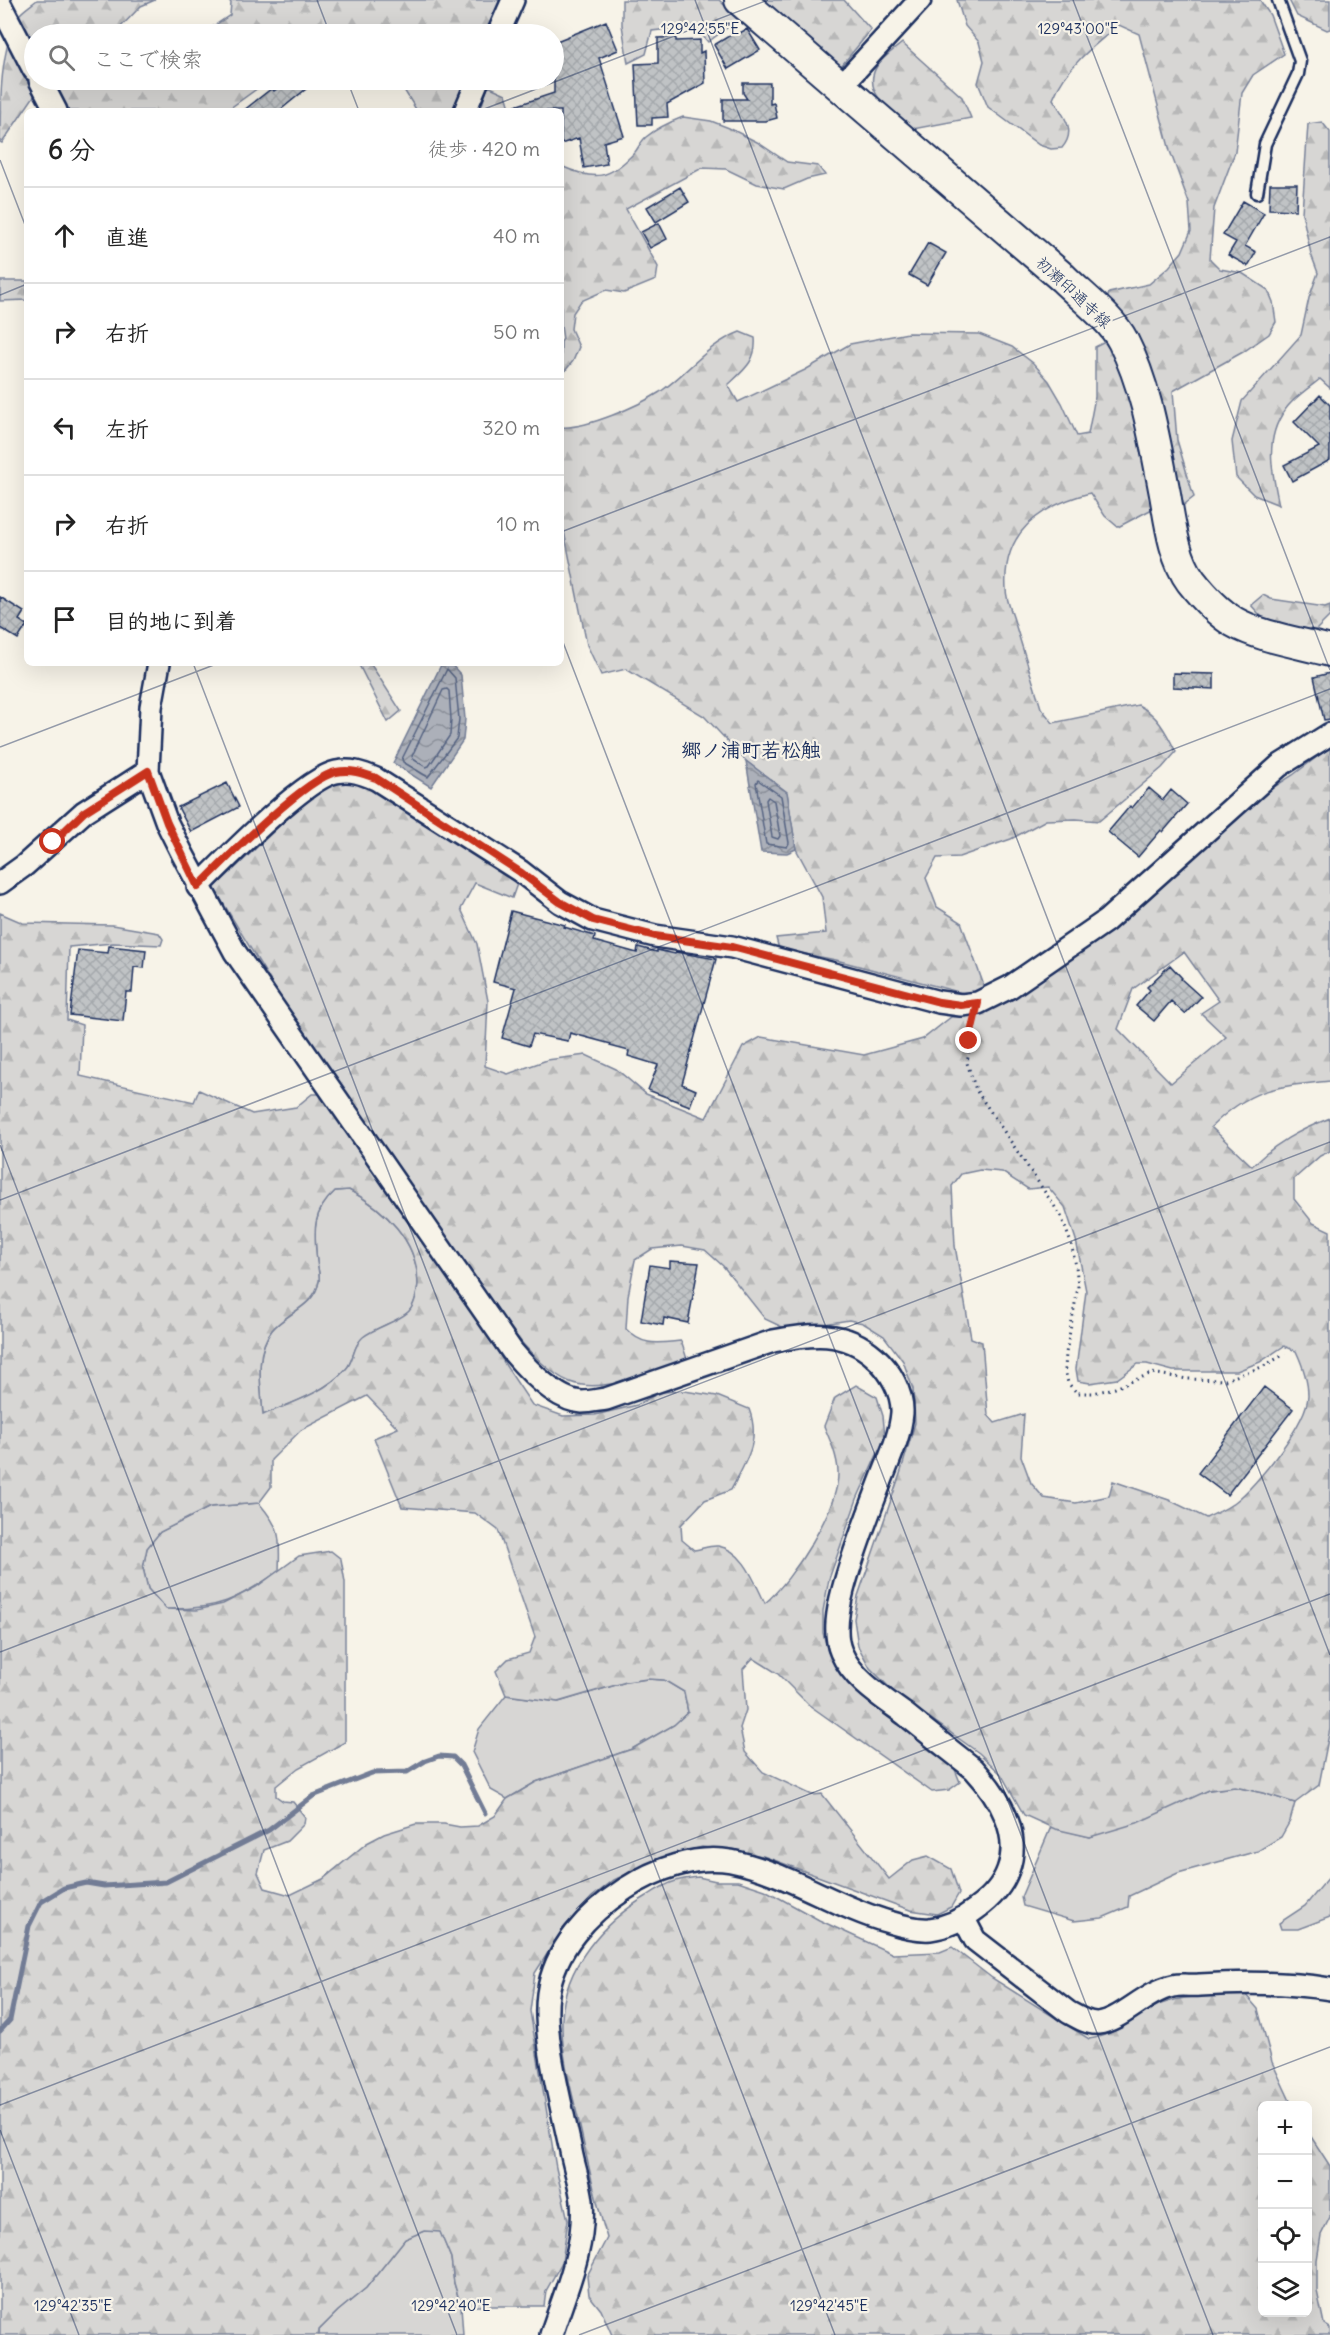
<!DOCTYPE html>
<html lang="ja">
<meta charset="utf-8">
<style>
:root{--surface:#fff;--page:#f6f6f6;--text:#222;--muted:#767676;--line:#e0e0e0}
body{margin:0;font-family:Delius,"Klee One",sans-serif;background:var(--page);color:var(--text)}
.controls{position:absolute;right:18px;bottom:18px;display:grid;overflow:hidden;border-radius:9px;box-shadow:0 6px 24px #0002}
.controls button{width:54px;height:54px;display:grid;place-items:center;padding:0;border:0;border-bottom:2px solid var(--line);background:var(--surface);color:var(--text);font:30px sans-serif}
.stop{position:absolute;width:18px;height:18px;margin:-14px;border:4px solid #c8321e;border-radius:50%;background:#fff}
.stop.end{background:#c8321e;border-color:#fff;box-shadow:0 2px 6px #0008}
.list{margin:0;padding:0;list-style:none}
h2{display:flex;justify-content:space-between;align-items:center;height:78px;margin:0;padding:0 24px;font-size:26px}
h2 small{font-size:20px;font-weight:400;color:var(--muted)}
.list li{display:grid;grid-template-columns:39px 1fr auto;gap:18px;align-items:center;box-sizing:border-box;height:96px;padding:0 24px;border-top:2px solid var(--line)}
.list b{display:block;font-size:22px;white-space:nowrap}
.list em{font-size:20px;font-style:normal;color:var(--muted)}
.icon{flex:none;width:33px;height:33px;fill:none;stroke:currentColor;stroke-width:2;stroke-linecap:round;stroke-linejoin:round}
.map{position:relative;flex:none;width:1330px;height:2335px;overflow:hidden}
.search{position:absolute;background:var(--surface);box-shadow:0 6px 24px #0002;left:24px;top:24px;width:540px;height:66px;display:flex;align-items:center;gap:15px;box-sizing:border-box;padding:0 21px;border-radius:33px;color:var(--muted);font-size:22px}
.panel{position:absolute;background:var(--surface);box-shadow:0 6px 24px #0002;left:24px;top:108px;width:540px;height:558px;border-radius:9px}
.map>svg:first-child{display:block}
.grass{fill:#d7d6d4;stroke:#798299;stroke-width:1.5}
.forest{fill:url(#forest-firs);stroke:#798299;stroke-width:1.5;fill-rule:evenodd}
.water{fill:url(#water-waves);stroke:#727c95;stroke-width:1.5}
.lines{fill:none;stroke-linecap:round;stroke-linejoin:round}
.shore{stroke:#556382;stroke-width:1.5}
.stream{stroke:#727c95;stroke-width:5}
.building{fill:url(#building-cross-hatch);stroke:#1b2f5e;stroke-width:1.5}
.service-casing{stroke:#1b2f5e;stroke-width:15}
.minor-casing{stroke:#1b2f5e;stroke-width:26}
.secondary-casing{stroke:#1b2f5e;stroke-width:34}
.path{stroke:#1b2f5e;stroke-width:3;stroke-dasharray:1.5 4.5;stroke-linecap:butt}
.service{stroke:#f7f3e8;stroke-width:10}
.minor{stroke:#f7f3e8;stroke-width:21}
.secondary{stroke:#f7f3e8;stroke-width:30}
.route{stroke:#c8321e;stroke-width:8}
.ticks{fill:none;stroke:#1b2f5e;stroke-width:1.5;stroke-opacity:0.45}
.labels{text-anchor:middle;stroke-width:4.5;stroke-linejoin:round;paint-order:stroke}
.street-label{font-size:16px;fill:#1b2f5e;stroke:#f7f3e8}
.quarter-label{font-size:20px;font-weight:bold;fill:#1b2f5e;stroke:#f7f3e8}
.ticks-label{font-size:15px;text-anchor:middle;fill:#1b2f5e;stroke:#f7f3e8;stroke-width:4.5;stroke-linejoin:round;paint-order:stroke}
</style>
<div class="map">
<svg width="1330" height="2335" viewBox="0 0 1330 2335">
<defs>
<pattern id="forest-firs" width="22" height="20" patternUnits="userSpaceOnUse" patternTransform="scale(1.5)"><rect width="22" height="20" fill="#d7d6d4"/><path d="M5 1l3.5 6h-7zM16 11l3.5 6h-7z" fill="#b8b8b8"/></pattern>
<pattern id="water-waves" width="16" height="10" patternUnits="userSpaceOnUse" patternTransform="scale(1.5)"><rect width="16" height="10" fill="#acb0b9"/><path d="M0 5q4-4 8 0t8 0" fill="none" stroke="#8b909a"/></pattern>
<pattern id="building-cross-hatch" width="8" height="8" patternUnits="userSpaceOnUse" patternTransform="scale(1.5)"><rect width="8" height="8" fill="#c0c3c5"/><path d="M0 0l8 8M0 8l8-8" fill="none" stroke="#a4a8ac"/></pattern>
</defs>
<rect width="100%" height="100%" fill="#f7f3e8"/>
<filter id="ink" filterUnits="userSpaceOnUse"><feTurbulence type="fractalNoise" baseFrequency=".0167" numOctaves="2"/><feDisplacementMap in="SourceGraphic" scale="12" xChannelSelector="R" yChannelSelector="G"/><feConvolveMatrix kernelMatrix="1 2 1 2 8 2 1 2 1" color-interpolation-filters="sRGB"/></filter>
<g filter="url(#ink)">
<path class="grass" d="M349 1190C385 1209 418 1241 418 1284 417 1293 415 1307 407 1313 394 1323 376 1327 363 1338 353 1345 354 1361 346 1369 324 1393 291 1403 263 1415 261 1388 254 1353 272 1330 286 1313 315 1307 319 1281 320 1275 318 1268 317 1262 314 1232 311 1213 335 1191Z
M259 1503C282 1530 280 1537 279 1571 237 1600 218 1610 166 1609L148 1589 143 1568 147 1548 160 1532 210 1507Z
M647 1679 664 1680 684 1692 688 1712 674 1725 632 1749 536 1782 507 1799 491 1790 472 1752 479 1729 506 1695 559 1702 626 1682Z
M1235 1787 1263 1793 1295 1803 1290 1821 1281 1837 1258 1851 1178 1873 1129 1896 1128 1907 1102 1918 1074 1921 1023 1906 1021 1897 1051 1827 1090 1837 1209 1790Z
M1330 1876V1917L1298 1929H1281L1279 1923 1305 1906Z
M424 2231H440L451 2258 454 2283 461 2306 463 2335H319V2330L338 2311 366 2288 405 2239Z"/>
<path class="forest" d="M37 0H155L141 6 114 34H34V80H45L2 143 0 142C0 102 0 48 19 15 24 9 31 5 37 0Z
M229 0H499L498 11 489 34H202L230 15 231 3Z
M622 0H719L739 19 708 42 694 26 652 31 646 54 628 63 622 25Z
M755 0H844L871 30 842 65 830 66Z
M957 0H1260L1270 15 1284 54 1253 75 1242 93 1235 152 1214 208 1210 259 1220 269 1242 273 1268 290 1273 302 1276 322 1269 334 1243 352 1173 391 1177 440 1194 497 1181 507 1106 303 1109 293 1149 284 1169 267 1182 252 1191 231 1189 203 1170 151 1139 34 1119 25C1094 45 1065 68 1053 99 1064 116 1077 131 1062 148L1051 149 1039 145 988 107 978 83 984 61 979 42 965 26Z
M1289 0H1330V29L1327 30 1297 16Z
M902 43 962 97 971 118 913 129C895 114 860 93 877 66 883 57 894 50 902 43Z
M48 80H269L226 111H67Z
M398 80H469L455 111H417Z
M488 86 506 94 511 111H480Z
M683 117 711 121 729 128 757 142 787 162 818 166 825 175 807 179 784 189 757 184 726 169 702 168 626 209 658 267 656 280 624 293 606 290 581 301 573 313 571 329 579 347 573 361 561 376V342L563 339 561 326V166C595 181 609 180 635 152 639 147 641 141 646 137 657 128 670 122 683 117Z
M1322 122 1330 132V388L1320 379C1309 388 1293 398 1285 410 1264 439 1272 472 1279 505L1254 495 1236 477 1232 441 1242 401 1301 335 1309 298 1318 273 1311 254 1302 213 1308 124Z
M0 281H27V300L0 301Z
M740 332 755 338C757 361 744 370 728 385L738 402 805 370 850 344 908 333 979 334 1012 347 1033 363 1049 381 1062 403 1077 436 1088 434 1095 397V347L1107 341 1130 388 1138 436 1154 508 1118 527 1105 516 1090 493C1040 506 1002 532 1006 589 1006 599 1011 610 1014 620 1023 649 1032 679 1041 708L1053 723 1138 705C1158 715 1166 732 1176 752L1162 768 1099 821 1076 819 1046 820 1011 839 959 857 937 858 926 878 937 907 961 922 991 1005 1116 924 1182 869 1241 808 1293 775 1330 747V1081C1275 1087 1252 1087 1211 1127L1252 1166C1277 1142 1298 1131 1330 1118V1151L1320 1156 1294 1179V1199L1313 1223 1330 1231V1729L1319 1785 1295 1803 1263 1793 1235 1787 1209 1790 1137 1823 1090 1837 1055 1829 1024 1815 1001 1774 979 1753 895 1693 870 1668 858 1646 854 1619 858 1596 901 1471 915 1423 913 1389 903 1361 884 1336 863 1323 849 1320 800 1328 782 1327 765 1319 723 1266 705 1250 682 1246 652 1249 635 1260 628 1296 626 1329C643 1347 658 1343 681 1341L687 1359C654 1371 604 1395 570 1382 527 1365 468 1272 441 1232 406 1183 370 1134 336 1084 293 1020 254 954 214 888L317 790 349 778 403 806 518 881 512 898 475 883 461 909 477 944 488 1001 485 1066 508 1074 547 1060 586 1055 616 1069 646 1094 706 1118 743 1047 761 1037 864 1055 923 1039 951 1017 962 1016 959 992 836 960 779 949 776 938 826 933 822 897 796 849 787 793 746 761 704 716 626 669 601 675 587 645 564 531 561 526V427C586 429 638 406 660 392 689 372 706 345 740 332ZM1184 952 1219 1001 1201 1013 1226 1037 1171 1083 1118 1029 1133 989ZM980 1170 1002 1172 1028 1189 1048 1187 1065 1207 1076 1240 1086 1291 1076 1369 1078 1381 1090 1383 1117 1379 1138 1364H1147L1173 1371H1237L1260 1362 1284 1346 1296 1351C1302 1364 1308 1380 1308 1395 1308 1422 1257 1485 1235 1502 1227 1509 1216 1513 1206 1518L1169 1500 1113 1481 1109 1496 1076 1503 1044 1498 1031 1483 1021 1456 1024 1414 995 1423 988 1415 982 1342 971 1338 955 1246 952 1186 961 1174Z
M1263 595 1271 599 1325 607 1330 605V616L1316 630 1268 624 1251 605Z
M358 663H370L401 711 388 722Z
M0 913 23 923 112 925 159 933 163 939 161 945 113 943 69 947 67 1020 82 1025 80 1076 194 1102 199 1090 252 1114 296 1107 312 1094H322L403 1212 477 1314 506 1366 532 1405 563 1416 595 1415 637 1405 660 1392 684 1391 717 1396 749 1409C761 1441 746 1461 731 1490L705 1500 681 1525 682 1540 694 1550C701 1549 711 1545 718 1546 744 1550 755 1583 765 1603 792 1581 840 1507 838 1471 837 1455 830 1440 824 1426L835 1398 856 1385 877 1397 883 1416 885 1437 857 1499 829 1579 823 1611V1633L828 1652 842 1676 933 1753 954 1767 960 1782 949 1790 932 1792 809 1705 777 1673 753 1658 743 1669 746 1710 740 1728 745 1752 763 1772 812 1795 822 1794 889 1879 913 1860 928 1856 951 1869 959 1893 951 1907 937 1914 910 1910 763 1856 702 1847 661 1858 614 1880 592 1897 563 1929 535 1973 530 2011 556 2168 568 2220 562 2262 546 2291 544 2306H461L454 2283 451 2258 440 2232 424 2231 405 2239 366 2288 338 2311 319 2330V2335H0ZM349 1190C385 1209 418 1241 418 1284 417 1293 415 1307 407 1313 395 1323 376 1327 363 1337 353 1345 354 1361 346 1369 325 1393 291 1403 263 1415 261 1388 254 1352 272 1330 286 1313 315 1306 319 1281 320 1275 318 1268 317 1262 314 1232 311 1213 335 1191ZM367 1396 398 1428 374 1438 402 1507 475 1513 498 1530 535 1637 529 1653 508 1659 496 1671 506 1695 558 1702 626 1682 647 1679 664 1680 684 1692 688 1712 674 1725 632 1749 536 1782 507 1799 495 1816 478 1826 460 1827 444 1824H416L384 1834 367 1843 323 1879 290 1895 265 1888 258 1873 264 1850 287 1841 304 1824 305 1817 293 1802 283 1801 276 1796V1786L298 1768 345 1742V1582L341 1559 331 1551 299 1556 256 1587 223 1604 197 1610 166 1609 148 1589 143 1568 147 1548 160 1532 210 1507 259 1503 271 1487V1460L301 1430Z
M698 1877 716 1881H738L765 1890 819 1920 893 1954 940 1952 952 1947 992 1978 1089 2039C1118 2034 1127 2021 1152 2008 1180 1994 1214 1996 1245 1994L1258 2009 1272 2062 1292 2105 1262 2106V2312H1308V2132L1330 2166V2217L1321 2235 1317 2260V2291L1324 2324 1330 2328V2335H612L601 2310 589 2295 587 2276 607 2238C595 2199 587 2158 578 2118 570 2086 561 2052 562 2019 564 1966 604 1921 647 1896 656 1890 665 1884 676 1881 683 1879 691 1878 698 1877Z"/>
<path class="water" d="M442 663H450L461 675 465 719 463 740 431 787 393 763Z
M746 761 787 792 796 849 787 853 761 852Z"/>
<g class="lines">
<path class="shore" d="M447 669 455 678 459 719 457 738 428 777 403 762 402 759Z
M447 689 449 691 451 719 450 735 429 766 426 767 413 759 412 756 443 690Z
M758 780 781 796 789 843 787 847 766 844 756 783Z
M768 797 774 801 780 836 778 839 772 837 766 800Z"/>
<path class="stream" d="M0 2031 10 2020 29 1926 41 1902 64 1888 86 1883 104 1886 166 1882 269 1830 313 1796 372 1773 407 1772 425 1761 439 1756 453 1757 461 1765 485 1813"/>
</g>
<path class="building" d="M606 21 618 50 599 58 624 136 604 142 607 164 584 168 579 138 561 144V111H509V108L554 93V42Z
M747 29 760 50 728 69 714 45 734 33 736 35Z
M676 37V41L700 40V53L704 51 705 83 667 104 668 117 652 118V125H638L635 64 658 63V38Z
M289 80H317L279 111H243L272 88 274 91Z
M743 83H770V104L774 103 777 118 766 121H723V99H747L743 93Z
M1270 184H1297L1296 210 1269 209Z
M680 187 689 202 656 222 647 207Z
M1243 201 1264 213 1245 246 1256 252 1248 266 1228 255 1236 242 1223 235Z
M659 223 667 239 650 248 641 232Z
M928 243 946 253 927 285 909 275Z
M1320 395 1330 405V460L1292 481 1284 465 1319 447 1294 422Z
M0 597 24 612 19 620 27 625 18 639 0 628Z
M1173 673 1214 674V689L1173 687Z
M1330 673V719L1324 720 1314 677Z
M227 783 239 807 191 832 178 807Z
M1149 788 1163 800 1171 790 1187 804 1163 832 1161 830 1138 857 1108 832 1130 806 1132 808Z
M511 911 565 925 564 927 595 936 594 941 637 953 638 947 657 952V950L675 954 676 952 716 959 682 1084 696 1090 690 1106 648 1090 658 1065 628 1056 629 1051 610 1046 611 1044 570 1033 568 1041 533 1034 529 1046 502 1038 516 988 493 982Z
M109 946 146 950 144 968 134 967 132 992H126L123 1021 70 1015 78 950 108 953Z
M1170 965 1182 978 1181 979 1201 997 1185 1014 1171 1001 1154 1021 1136 1006 1150 990 1147 987Z
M670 1261 699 1263 688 1323 664 1318 663 1325 641 1321 650 1265 670 1268Z
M1264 1387 1293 1409 1227 1495 1198 1473Z"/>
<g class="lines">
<defs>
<path id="service" d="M1257 193 1265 144 1298 74 1300 61 1278 0"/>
<path id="minor" d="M0 4 34 70
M498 34 513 0
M40 80 56 111
M841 86 920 0
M465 111 478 80
M148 771 167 823 182 853 235 952 512 1351C527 1369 557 1401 582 1402 590 1402 598 1400 606 1399L773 1341C811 1334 844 1329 875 1357 890 1370 903 1393 902 1413 900 1436 890 1457 882 1478 868 1515 853 1552 843 1590 838 1609 833 1633 841 1652 853 1680 883 1698 906 1715 928 1733 951 1751 974 1769 998 1795 1022 1833 1008 1870 1002 1887 990 1899 976 1909 963 1919 947 1927 930 1929 917 1930 902 1926 889 1922 835 1907 787 1872 731 1861 695 1855 655 1869 625 1889 588 1913 554 1949 548 1994 542 2036 562 2107 571 2151 574 2167 580 2184 582 2201 586 2247 565 2292 551 2335
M0 883 25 865 84 812 148 771 151 707 159 663
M198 887C224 861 305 778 336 772 351 769 362 773 376 779L520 871 560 902 593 920 655 936 732 947 939 1002 961 1005 978 1003 1010 987 1106 921 1279 766 1330 734
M964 1919 975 1940 1068 2012C1077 2017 1088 2024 1098 2023 1121 2021 1146 1991 1173 1986 1181 1984 1191 1986 1200 1985 1244 1982 1286 1982 1330 1989"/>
<path id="secondary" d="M740 0 1063 278C1081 296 1112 319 1123 341 1147 388 1155 443 1165 494 1170 522 1174 558 1191 581 1202 595 1219 613 1234 622 1260 637 1301 643 1330 651"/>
</defs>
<use href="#service" class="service-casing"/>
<use href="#minor" class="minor-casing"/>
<use href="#secondary" class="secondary-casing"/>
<path class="path" d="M974 1022 967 1063 976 1090 1061 1216 1071 1243 1076 1266 1078 1287 1066 1353 1065 1370 1068 1383 1077 1393H1093L1115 1388 1152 1373 1187 1379 1225 1380 1262 1367 1285 1354"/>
<use href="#service" class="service"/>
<use href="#minor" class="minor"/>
<use href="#secondary" class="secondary"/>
</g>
</g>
<g class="lines" filter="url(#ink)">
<path class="route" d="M53 842 84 812 148 771 167 823 198 887C224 861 305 778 336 772 351 769 362 773 376 778L520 872 560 902 593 920 655 936 732 947 939 1002 961 1005 978 1003 969 1041"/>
</g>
<path class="ticks" d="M317 0 330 34M695 0 1330 1655M1073 0 1330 670M347 80 359 111M479 111 768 0M0 160 27 230M0 295 27 284M561 532 1330 237M561 637 1213 2335M193 663 835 2335M0 747 219 663M0 1145 457 2335M0 1200 1330 689M0 1652 1330 1142M0 2105 1330 1594M0 2130 79 2335M579 2335 1330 2047"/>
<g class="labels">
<g class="street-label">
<text transform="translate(1074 292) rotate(43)" y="6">初瀬印通寺線</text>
</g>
<g class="quarter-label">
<text x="751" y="757">郷ノ浦町若松触</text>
</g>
</g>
<g class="ticks-label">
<text x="700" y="34">129°42'55"E</text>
<text x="1078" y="34">129°43'00"E</text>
<text x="73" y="2311">129°42'35"E</text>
<text x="451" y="2311">129°42'40"E</text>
<text x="829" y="2311">129°42'45"E</text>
</g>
</svg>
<div class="controls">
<button>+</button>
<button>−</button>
<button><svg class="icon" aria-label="locate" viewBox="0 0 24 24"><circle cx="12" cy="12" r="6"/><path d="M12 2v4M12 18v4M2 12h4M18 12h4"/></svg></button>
<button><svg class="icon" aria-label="layers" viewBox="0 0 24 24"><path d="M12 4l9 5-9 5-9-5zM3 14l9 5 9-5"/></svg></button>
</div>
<div class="stop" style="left:53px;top:842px"></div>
<div class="stop end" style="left:969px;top:1041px"></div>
<div class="search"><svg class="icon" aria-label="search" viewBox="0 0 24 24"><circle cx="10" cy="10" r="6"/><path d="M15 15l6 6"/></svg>ここで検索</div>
<section class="panel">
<h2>6 分<small>徒歩 · 420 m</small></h2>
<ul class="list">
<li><svg class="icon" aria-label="ahead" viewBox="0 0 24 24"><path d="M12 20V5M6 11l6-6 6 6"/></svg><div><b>直進</b></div><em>40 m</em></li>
<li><svg class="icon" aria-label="right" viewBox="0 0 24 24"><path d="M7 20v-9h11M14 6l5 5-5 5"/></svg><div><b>右折</b></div><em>50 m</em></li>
<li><svg class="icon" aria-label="left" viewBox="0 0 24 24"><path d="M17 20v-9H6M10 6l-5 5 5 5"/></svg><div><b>左折</b></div><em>320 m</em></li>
<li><svg class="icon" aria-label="right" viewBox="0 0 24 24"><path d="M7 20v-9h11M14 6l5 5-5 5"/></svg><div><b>右折</b></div><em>10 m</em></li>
<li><svg class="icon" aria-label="arrive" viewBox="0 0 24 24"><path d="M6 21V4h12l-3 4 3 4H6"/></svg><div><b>目的地に到着</b></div></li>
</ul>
</section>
</div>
